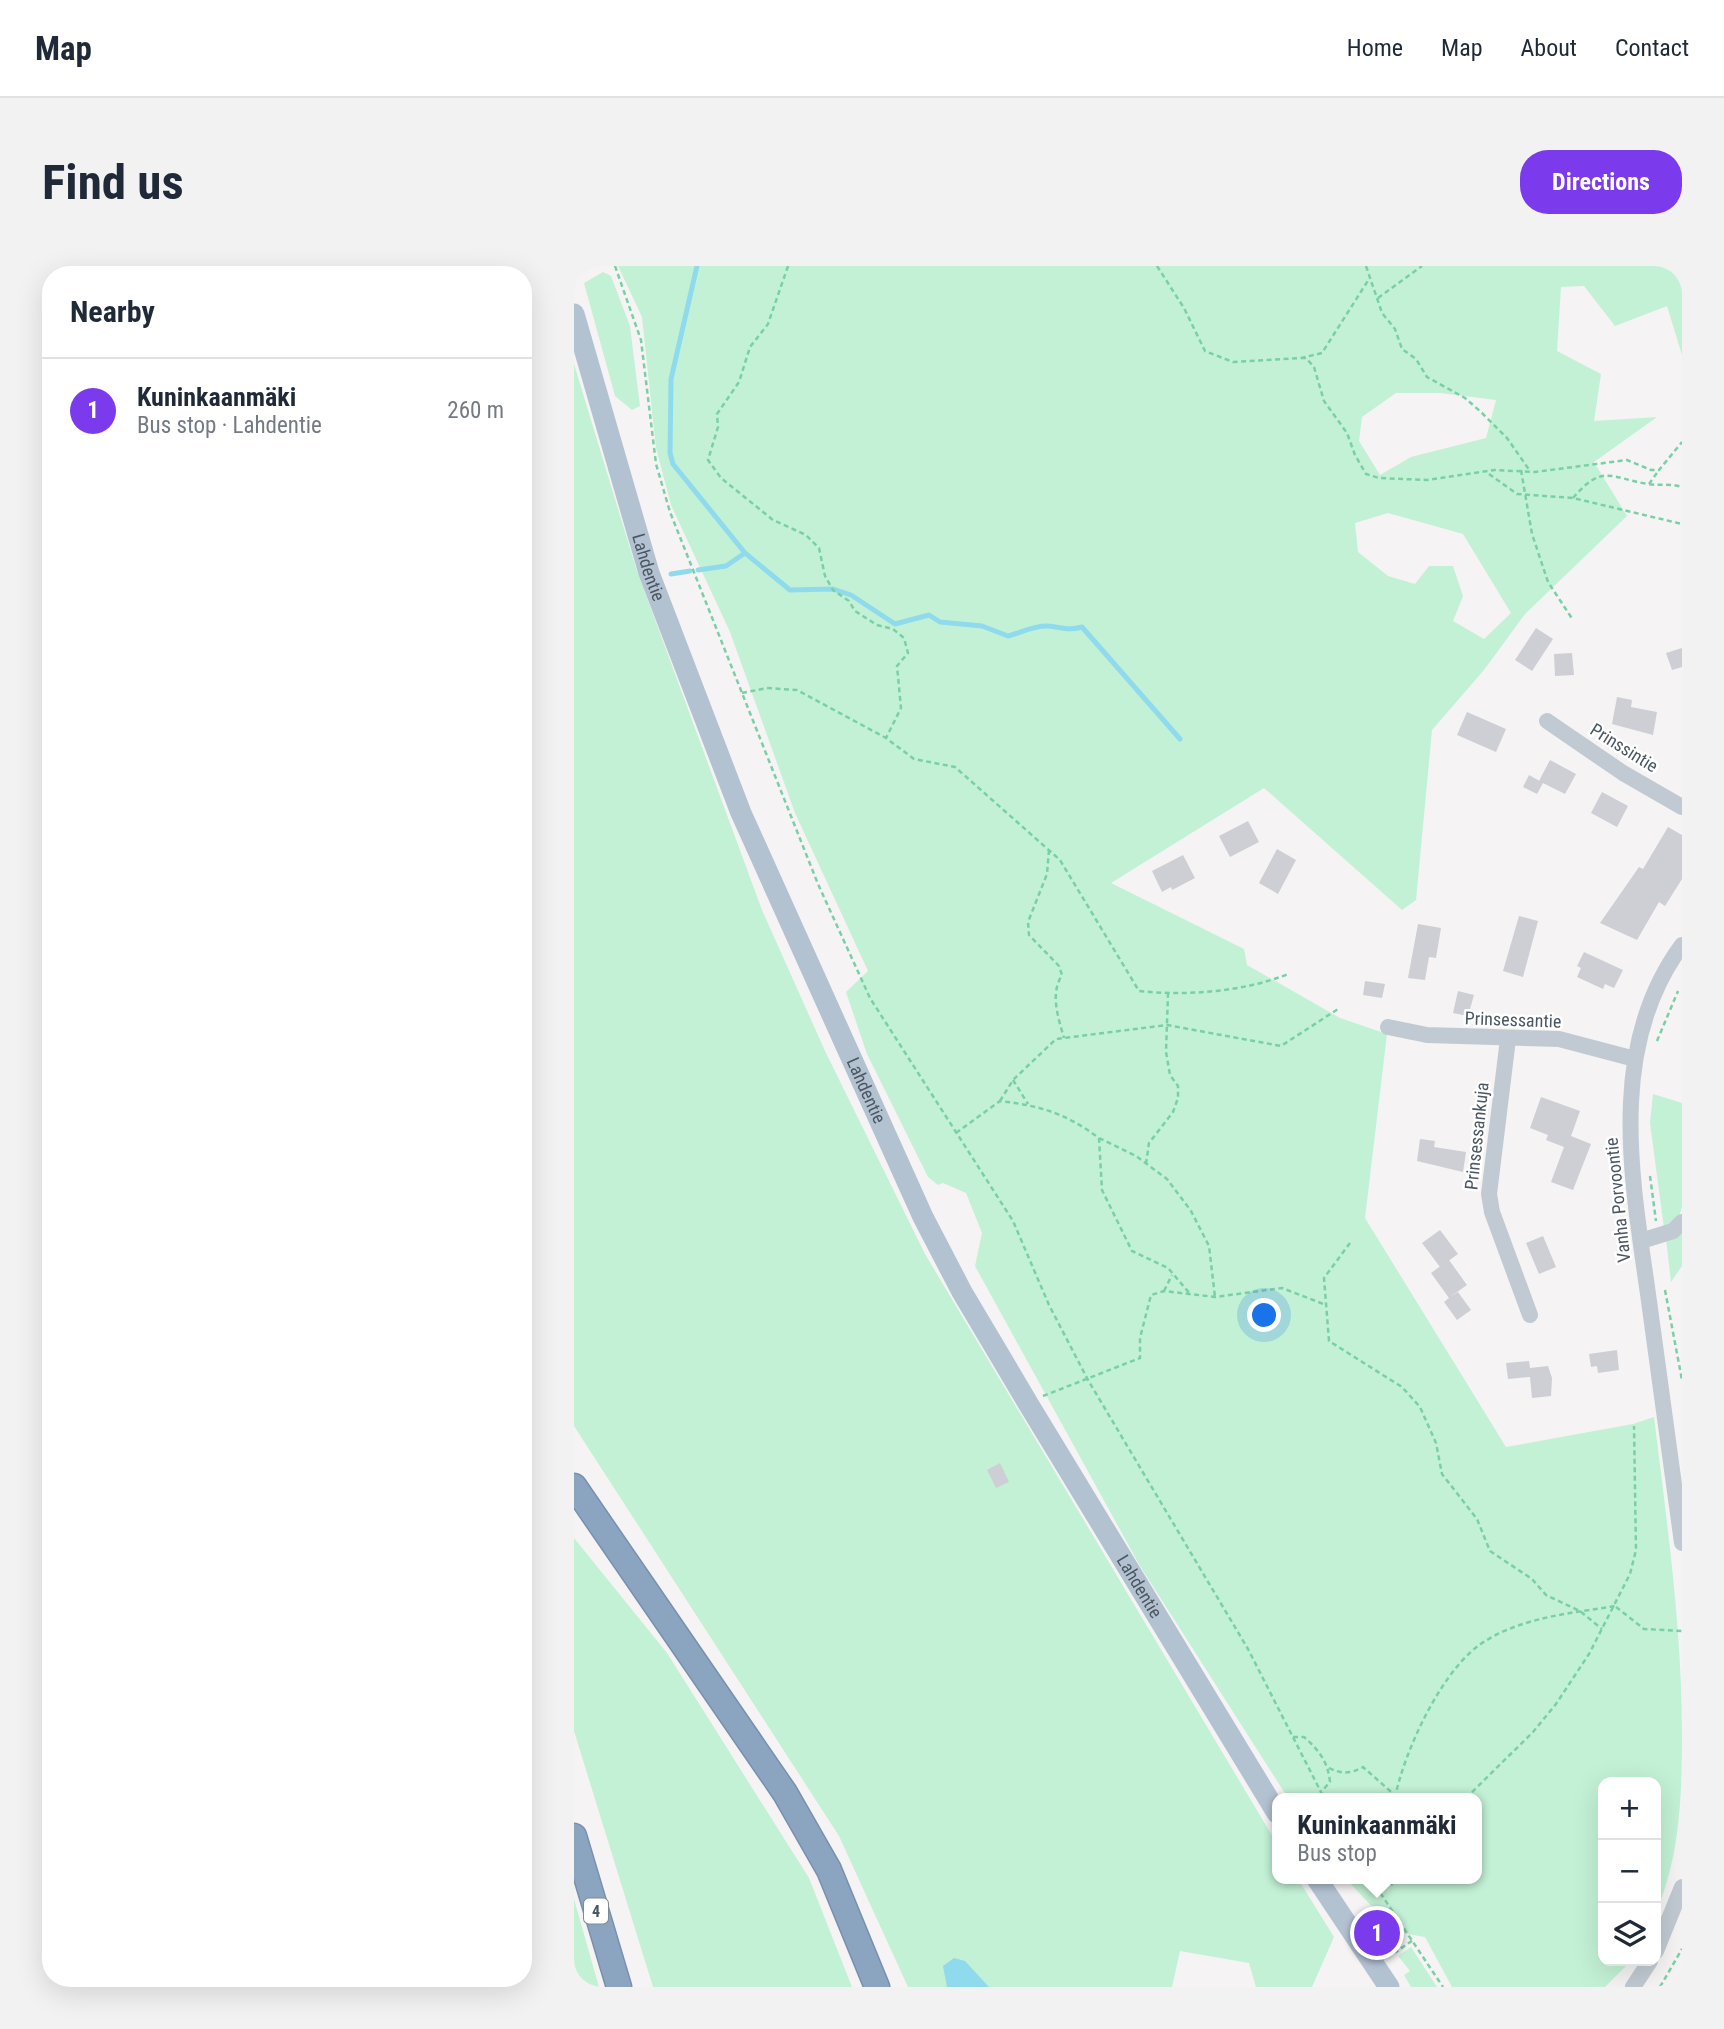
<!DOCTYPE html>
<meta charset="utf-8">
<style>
:root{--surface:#fff;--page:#f2f2f3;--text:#1f2937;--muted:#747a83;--line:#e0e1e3;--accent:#7c3aed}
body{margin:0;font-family:"Roboto Condensed",sans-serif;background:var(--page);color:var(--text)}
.controls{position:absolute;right:21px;bottom:21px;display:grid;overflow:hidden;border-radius:14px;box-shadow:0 7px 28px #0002}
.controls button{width:63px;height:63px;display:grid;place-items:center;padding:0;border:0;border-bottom:2px solid var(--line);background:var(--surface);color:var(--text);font:35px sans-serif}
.you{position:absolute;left:691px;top:1050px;width:24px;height:24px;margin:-18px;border:5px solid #fff;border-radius:50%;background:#1a73e8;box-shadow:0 0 0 10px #1a73e833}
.badge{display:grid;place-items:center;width:46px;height:46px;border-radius:50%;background:var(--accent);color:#fff;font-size:23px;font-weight:700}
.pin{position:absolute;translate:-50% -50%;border:4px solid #fff;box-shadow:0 2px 7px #0006}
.popup{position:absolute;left:698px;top:1527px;width:210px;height:91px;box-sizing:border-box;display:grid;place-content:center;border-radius:14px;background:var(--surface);filter:drop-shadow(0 2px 5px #0005);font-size:23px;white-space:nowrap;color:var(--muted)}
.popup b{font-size:26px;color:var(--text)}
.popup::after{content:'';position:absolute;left:50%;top:100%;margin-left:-14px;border:14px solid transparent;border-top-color:var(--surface)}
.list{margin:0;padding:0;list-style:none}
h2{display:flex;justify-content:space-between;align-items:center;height:91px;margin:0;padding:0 28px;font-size:30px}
h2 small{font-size:23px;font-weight:400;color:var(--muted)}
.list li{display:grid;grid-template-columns:46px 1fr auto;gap:21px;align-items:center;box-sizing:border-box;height:105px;padding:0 28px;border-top:2px solid var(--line)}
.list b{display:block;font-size:26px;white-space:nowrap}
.list p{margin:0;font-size:23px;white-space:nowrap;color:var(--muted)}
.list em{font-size:23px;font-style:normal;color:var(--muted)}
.icon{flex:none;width:38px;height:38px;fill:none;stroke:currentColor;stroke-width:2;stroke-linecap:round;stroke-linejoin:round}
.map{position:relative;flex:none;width:1108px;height:1721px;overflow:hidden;border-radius:28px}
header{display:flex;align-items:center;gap:42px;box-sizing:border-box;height:98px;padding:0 35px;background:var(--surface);border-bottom:2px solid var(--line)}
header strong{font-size:33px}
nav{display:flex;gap:38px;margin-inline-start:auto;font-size:24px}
.intro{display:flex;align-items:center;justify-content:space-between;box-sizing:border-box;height:168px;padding:0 42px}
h1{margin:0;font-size:49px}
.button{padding:18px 32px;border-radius:28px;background:var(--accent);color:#fff;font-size:24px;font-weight:700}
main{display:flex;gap:42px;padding:0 42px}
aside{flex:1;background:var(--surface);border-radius:28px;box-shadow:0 7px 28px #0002}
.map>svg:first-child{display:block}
.green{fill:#c3f1d5;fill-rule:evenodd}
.water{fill:#90daee}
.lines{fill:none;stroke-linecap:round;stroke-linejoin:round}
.stream{stroke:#90daee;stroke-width:5}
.building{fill:#cdcfd5}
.highway-casing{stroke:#7690ad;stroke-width:27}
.path{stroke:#7ad0a6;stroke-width:2.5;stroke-dasharray:5 3.5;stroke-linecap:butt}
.minor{stroke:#c1cad2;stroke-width:16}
.major{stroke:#b3c2d1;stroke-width:21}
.highway{stroke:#8ba5c1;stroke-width:24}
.labels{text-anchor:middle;stroke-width:5;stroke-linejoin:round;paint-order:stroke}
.shield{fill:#fff;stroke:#808990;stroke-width:2}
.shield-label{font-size:16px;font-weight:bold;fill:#4a5661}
.street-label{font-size:18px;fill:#4a5661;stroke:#fff}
</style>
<header>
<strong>Map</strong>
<nav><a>Home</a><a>Map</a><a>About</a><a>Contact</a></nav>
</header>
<div class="intro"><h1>Find us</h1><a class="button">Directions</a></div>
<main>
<aside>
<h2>Nearby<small></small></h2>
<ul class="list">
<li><span class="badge">1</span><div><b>Kuninkaanmäki</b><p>Bus stop · Lahdentie</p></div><em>260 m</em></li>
</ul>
</aside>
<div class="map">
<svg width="1108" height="1721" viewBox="0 0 1108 1721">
<rect width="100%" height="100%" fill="#f5f3f3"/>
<path class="green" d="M44 0H1108V89L1093 40 1041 60 1010 20 987 21 983 85 1027 108 1020 155 1083 151 1020 196 1053 250 951 348 910 404 858 464 842 634 828 644 690 522 537 617 670 683 673 699 766 752 813 768 791 952 932 1181 1059 1158 1080 1151C1093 1257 1108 1362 1108 1469 1108 1529 1106 1591 1082 1646V1516H1029V1695H1057L1031 1721H878L851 1671 822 1666 772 1613H903V1532H714L566 1300 401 1000 408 967 392 927 369 917 364 919 354 911 293 788 272 726 294 705 221 547 156 366 97 239 82 182 68 51ZM822 127H866L922 134 912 172 837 191 806 209 785 175 788 151ZM814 247 889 268 937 347 910 373 879 355 889 330 879 300H855L841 318 814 310 784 286 781 257Z
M29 6 37 10 56 60 66 140 58 144 41 130 10 17Z
M0 98 62 302 188 644 251 785 351 988 703 1578V1613H724L760 1671 738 1721H682L675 1697 606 1685 598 1721H334L265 1570 0 1160Z
M1079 828 1108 837V941L1103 957 1090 962 1076 857Z
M1108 964V1000L1097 1016 1092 973Z
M0 1272 93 1387 235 1612 278 1721H79L0 1465Z
M0 1633 25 1721H0Z
M837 1681 863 1721H837L830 1709 836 1705 824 1690Z"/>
<path class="water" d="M380 1692 391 1695 415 1721H373L369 1700Z"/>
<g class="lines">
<path class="stream" d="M123 0 97 113 96 187 99 198 171 287 216 324 259 323 277 329 321 358 355 349 366 356 408 360 434 370C447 367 460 359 474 360 487 361 494 365 508 361L606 473
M124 304 152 300 171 287
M97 308 116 305"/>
</g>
<path class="building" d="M962 362 979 373 958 405 941 394Z
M1108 382V401L1098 404 1092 387Z
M998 387 1000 409 981 410 980 388Z
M1043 431 1058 434 1057 441 1083 446 1079 469 1038 458Z
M893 446 932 463 922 486 883 469Z
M976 494 1002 508 991 528 965 515Z
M955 509 969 517 963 528 949 521Z
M1028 526 1054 540 1043 561 1017 547Z
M674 555 685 576 656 591 645 570Z
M1094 561 1108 569V613L1091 640 1085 636 1063 674 1026 657 1065 601 1069 603Z
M703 583 722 594 704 628 685 617Z
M609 589 621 612 598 624 597 621 588 626 578 605Z
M945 650 964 655 949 711 929 705Z
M844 658 867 662 862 692 855 691 851 714 834 712Z
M1010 686 1049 704 1040 722 1031 718 1029 723 1003 711 1007 702 1003 700Z
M791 715 811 718 808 732 789 729Z
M884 725 900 729 894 750 879 747Z
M967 831 1006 845 997 870 1017 878 999 924 977 916 990 881 972 874 974 869 956 862Z
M846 873 861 875 860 881 892 886 889 906 843 895Z
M866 964 884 988 866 1001 848 977Z
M969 970 982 1001 965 1008 952 977Z
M875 994 893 1019 876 1031 884 1026 897 1044 883 1054 870 1036 875 1032 857 1007Z
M1043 1084 1045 1104 1024 1107 1023 1100 1017 1101 1015 1088Z
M955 1095 956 1102 974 1100 978 1112 977 1130 958 1132 956 1111 934 1113 932 1097Z
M426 1197 435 1216 422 1222 413 1204Z"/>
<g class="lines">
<defs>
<path id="highway" d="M0 1220 211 1527 255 1604 303 1721
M0 1570 45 1721"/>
</defs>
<use href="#highway" class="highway-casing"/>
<path class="path" d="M41 0 67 74 82 198 96 246 244 618 296 732 439 955 475 1039 514 1114 674 1383 750 1532
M214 0 194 58 176 81 165 116 143 148 144 161 134 194 147 212 199 254 232 269 245 282 251 310 259 324 275 335 281 345 303 359 319 363 330 372 334 387 323 400 327 442 312 472
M583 0 610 42 631 85 659 96 727 92 748 87 795 13
M792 0 808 47 821 63 828 83 842 93 853 111 891 132 907 146 933 172 956 205
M804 32 848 0
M727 92H732L740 101 750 135 773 167 781 189 792 208 805 212 853 214 921 204 961 206 1053 194 1077 204H1085L1108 176
M947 204 958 268 974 316 999 354
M915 208 943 228 999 232 1108 258
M1075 218 1085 204
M999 232C1029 197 1036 212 1074 218 1086 220 1096 217 1108 221
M168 427 193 422 223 424 312 472 340 493 381 501 486 594 565 725C613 730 669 726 714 708
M475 584 473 608 454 656 455 669 485 700 488 709C476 728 484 751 490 772
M1083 775 1104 725
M439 814 454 838
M426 835 439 814 482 773 593 759 707 780 764 743
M382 867 426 835C467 840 491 847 525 872L528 924 558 985 594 1002 617 1029
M525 872 562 890 593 913 617 945 635 980 641 1031
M572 898 575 877 599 846 604 832V820L596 809 592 786 594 728
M1076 910 1082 955
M776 977 750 1012 755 1075 828 1121 846 1141 862 1177 868 1208 903 1253 916 1285 958 1313 972 1329 1006 1345 1028 1363
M1091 1024 1108 1114
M590 1025 598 1009
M469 1130 566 1092V1072L577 1029 590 1025 641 1031 708 1022 752 1039
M1042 1341 1070 1363 1108 1365
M719 1471H730C745 1484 754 1496 756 1516L748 1525
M755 1502C767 1508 777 1508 789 1501L824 1532
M809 1532 821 1529
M821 1532C830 1485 870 1398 913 1374 951 1351 998 1347 1041 1340
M892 1532 959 1466 982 1438 1015 1388 1056 1308 1062 1284 1060 1160
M797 1613 869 1721
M817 1619 821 1613
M803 1667 817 1685 822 1686 839 1674
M1086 1721 1108 1683"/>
<path class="minor" d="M973 455 1049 507 1108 541
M1108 679C1028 787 1061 928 1077 1050 1088 1126 1098 1202 1108 1277
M814 761 853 769 985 773 1061 793
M934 773 915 928 918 946 956 1049
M1067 975 1099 965 1108 956
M1082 1685 1108 1621
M1059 1721 1076 1695"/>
<g class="major">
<path id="s1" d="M0 48 75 307 167 547 349 951 388 1026 455 1139 703 1547"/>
<path d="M743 1613 815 1721"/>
</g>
<use href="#highway" class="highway"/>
</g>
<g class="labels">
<rect class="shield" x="10" y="1632.5" width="24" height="25" rx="5"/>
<g class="shield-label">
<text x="22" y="1651">4</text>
</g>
<g class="street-label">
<text dy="6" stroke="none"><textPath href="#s1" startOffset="264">Lahdentie</textPath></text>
<text transform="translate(1050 482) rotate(32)" y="6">Prinssintie</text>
<text transform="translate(939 754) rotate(2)" y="6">Prinsessantie</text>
<text dy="6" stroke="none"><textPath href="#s1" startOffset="831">Lahdentie</textPath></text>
<text transform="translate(903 870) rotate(-84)" y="6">Prinsessankuja</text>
<text transform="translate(1044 934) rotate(-96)" y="6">Vanha Porvoontie</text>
<text dy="6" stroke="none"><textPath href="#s1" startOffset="1398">Lahdentie</textPath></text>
</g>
</g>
</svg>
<div class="controls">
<button>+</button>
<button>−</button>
<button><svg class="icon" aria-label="layers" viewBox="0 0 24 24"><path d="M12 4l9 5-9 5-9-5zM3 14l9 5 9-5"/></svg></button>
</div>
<div class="you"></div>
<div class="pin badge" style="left:803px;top:1667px">1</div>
<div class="popup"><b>Kuninkaanmäki</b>Bus stop</div>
</div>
</main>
